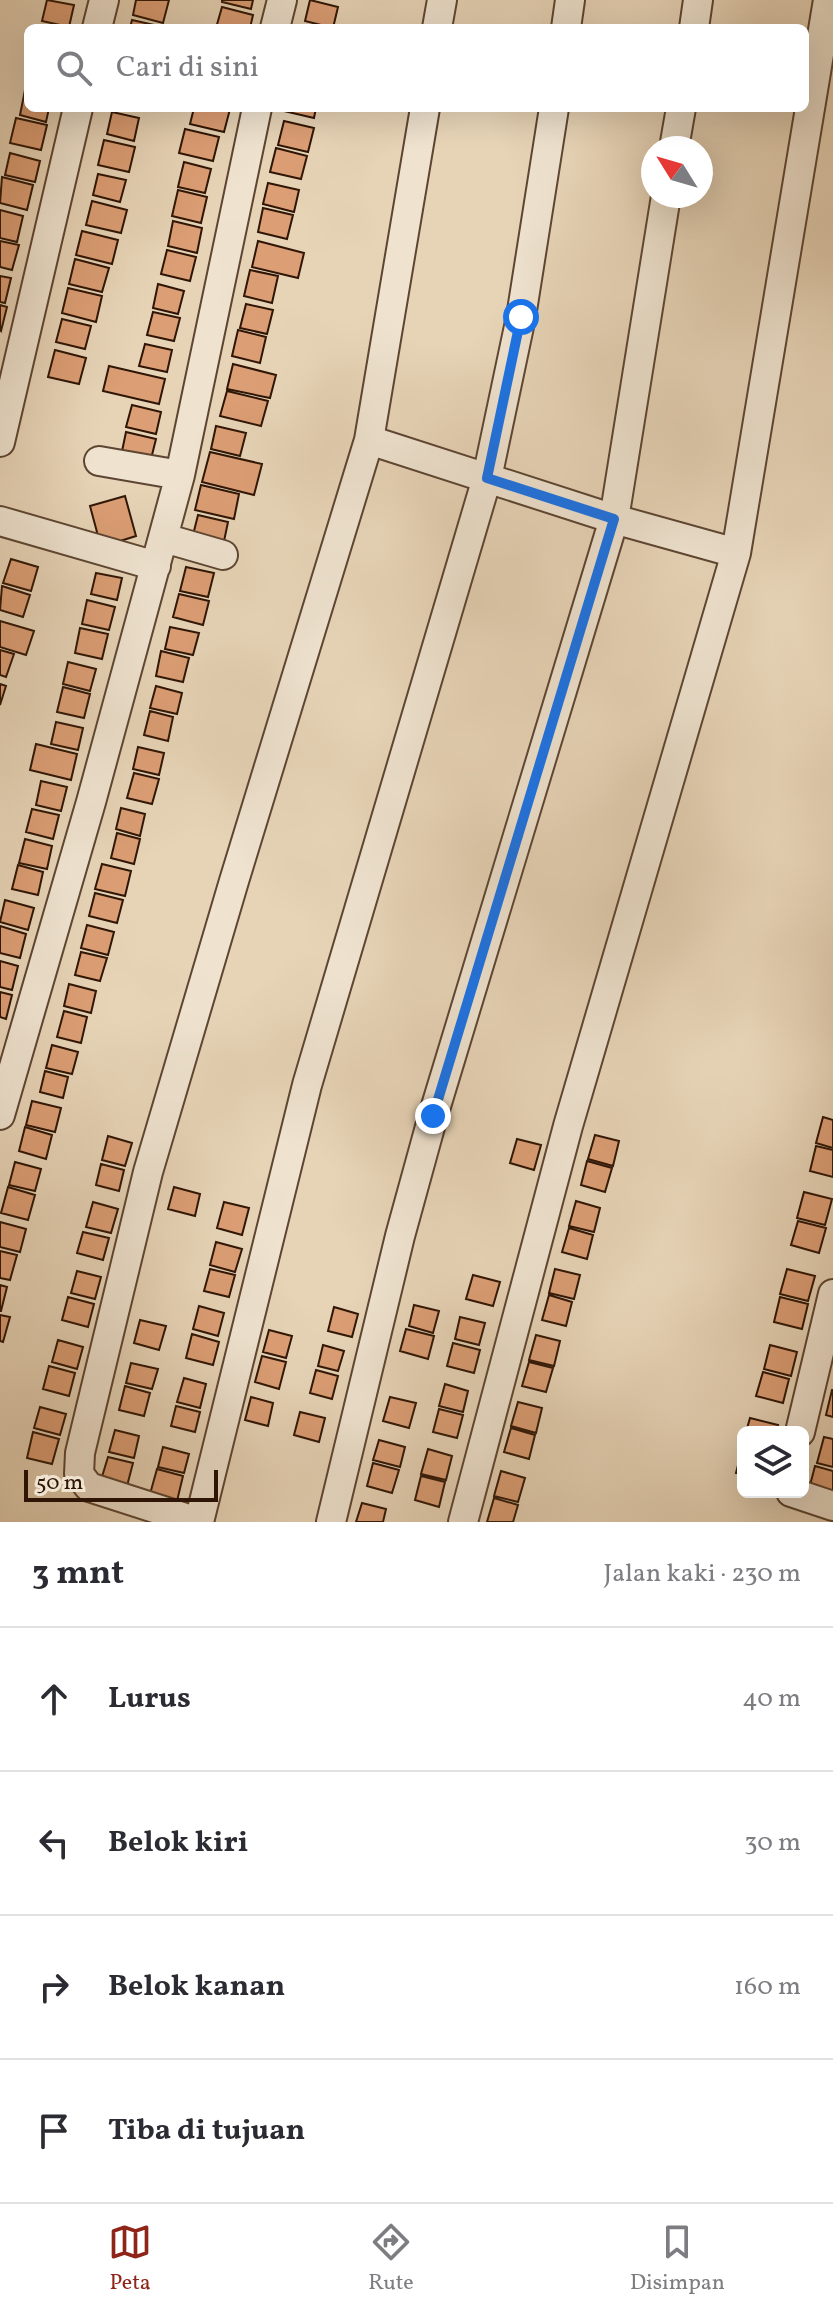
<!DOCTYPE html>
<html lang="id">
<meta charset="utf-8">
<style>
:root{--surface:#fff;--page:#f7f7f7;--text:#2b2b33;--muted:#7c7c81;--line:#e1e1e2;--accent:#8f2418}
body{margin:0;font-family:Vollkorn,serif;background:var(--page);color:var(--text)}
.controls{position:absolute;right:24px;bottom:24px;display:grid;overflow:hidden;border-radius:12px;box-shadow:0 8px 32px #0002}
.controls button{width:72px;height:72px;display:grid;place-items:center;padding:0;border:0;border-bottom:2px solid var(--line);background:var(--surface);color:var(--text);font:40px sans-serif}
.compass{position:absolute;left:641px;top:136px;width:72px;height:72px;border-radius:50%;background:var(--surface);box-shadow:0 8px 32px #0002;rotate:307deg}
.scale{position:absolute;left:24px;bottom:20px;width:194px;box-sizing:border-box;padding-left:8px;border:4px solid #2f1505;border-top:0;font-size:22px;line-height:28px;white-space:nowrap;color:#2f1505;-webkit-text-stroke:6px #efe3d0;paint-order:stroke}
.stop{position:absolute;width:24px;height:24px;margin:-18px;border:6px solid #1a73e8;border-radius:50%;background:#fff}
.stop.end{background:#1a73e8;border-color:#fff;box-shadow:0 2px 8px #0008}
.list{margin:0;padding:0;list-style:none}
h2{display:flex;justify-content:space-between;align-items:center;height:104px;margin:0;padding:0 32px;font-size:34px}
h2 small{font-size:26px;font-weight:400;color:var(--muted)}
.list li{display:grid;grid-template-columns:52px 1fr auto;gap:24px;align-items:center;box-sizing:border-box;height:144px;padding:0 32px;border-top:2px solid var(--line)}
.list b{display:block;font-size:30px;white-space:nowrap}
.list em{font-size:26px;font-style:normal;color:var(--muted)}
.icon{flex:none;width:44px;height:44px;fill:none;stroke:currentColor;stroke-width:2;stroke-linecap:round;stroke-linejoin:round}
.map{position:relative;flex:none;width:833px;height:1522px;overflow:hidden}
.search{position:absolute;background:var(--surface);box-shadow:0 8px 32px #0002;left:24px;right:24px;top:24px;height:88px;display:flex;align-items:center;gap:20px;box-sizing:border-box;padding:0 28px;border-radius:12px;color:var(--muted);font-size:30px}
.sheet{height:680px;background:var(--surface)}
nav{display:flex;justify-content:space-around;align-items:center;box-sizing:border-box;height:112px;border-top:2px solid var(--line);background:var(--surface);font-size:22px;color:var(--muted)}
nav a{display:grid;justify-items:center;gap:4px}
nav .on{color:var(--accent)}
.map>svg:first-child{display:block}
.building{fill:#dc9e75;stroke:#2f1505;stroke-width:2}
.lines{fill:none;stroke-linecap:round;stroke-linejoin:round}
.minor-casing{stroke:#5d4532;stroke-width:32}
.minor{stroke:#efe3d0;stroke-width:28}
.route{stroke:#1a73e8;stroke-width:10}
</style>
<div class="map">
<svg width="833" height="1522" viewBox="0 0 833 1522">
<rect width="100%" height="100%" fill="#e7d4b7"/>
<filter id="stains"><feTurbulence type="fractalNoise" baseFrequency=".0025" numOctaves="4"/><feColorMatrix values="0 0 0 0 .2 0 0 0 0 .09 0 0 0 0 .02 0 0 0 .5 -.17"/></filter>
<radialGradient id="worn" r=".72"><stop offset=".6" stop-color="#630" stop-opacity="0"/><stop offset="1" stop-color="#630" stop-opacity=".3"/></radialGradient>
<path class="building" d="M47 0 74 5 69 27 42 21Z
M136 0H169L163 23 133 15Z
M222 0H253L251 9 222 2Z
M310 0 338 7 333 28 305 21Z
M222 7 253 15 250 28H216Z
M132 20 163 27 130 28Z
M25 90H28V108H49L46 122 20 115Z
M194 108 230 109 224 132 190 124Z
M285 108H316L314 118 284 111Z
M112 112 139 118 134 141 107 134Z
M16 118 47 125 41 150 10 143Z
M284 121 314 128 308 152 278 145Z
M185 129 219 137 213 161 179 153Z
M104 140 135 147 129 172 98 165Z
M276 148 307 156 301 179 270 172Z
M10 153 40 161 35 182 5 175Z
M184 162 211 169 205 193 178 187Z
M98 174 126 180 120 202 93 195Z
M2 177 33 185 27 210 0 203Z
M268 183 299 190 294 212 263 204Z
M178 190 207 197 201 223 172 216Z
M92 201 127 210 121 233 86 225Z
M263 208 293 215 287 239 258 232Z
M0 210 23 216 17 242 0 238Z
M173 221 202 228 197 253 168 246Z
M82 231 118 240 112 264 76 255Z
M0 241 19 245 12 270 0 267Z
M258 241 304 253 298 278 252 267Z
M167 250 196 257 190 281 161 274Z
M75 259 109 268 102 292 69 284Z
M250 270 278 276 272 303 244 296Z
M0 276 11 278 5 303 0 302Z
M158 284 184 291 178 314 153 308Z
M68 288 102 296 96 322 62 313Z
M246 304 273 310 267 334 240 328Z
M0 305 7 307 1 331 0 330Z
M153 312 180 318 174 341 147 335Z
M62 319 91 326 85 349 56 342Z
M238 330 266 337 260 363 232 356Z
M145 344 172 350 167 372 139 366Z
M55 350 86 358 79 384 48 377Z
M233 364 276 375 270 398 227 389Z
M109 366 165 379 159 404 103 391Z
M227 391 268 401 261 426 220 416Z
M132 405 161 412 156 434 126 427Z
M216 426 246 433 240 456 211 449Z
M126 432 156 439 150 463 121 456Z
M210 452 262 464 254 495 202 482Z
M201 485 239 494 234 519 195 510Z
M125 496 136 536 101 547 90 506Z
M198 515 228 522 223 546 192 539Z
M11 559 38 567 31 591 3 583Z
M186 567 214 573 208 597 180 591Z
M96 573 122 578 117 600 91 594Z
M2 586 30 595 23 617 0 610Z
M179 594 209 601 203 625 173 617Z
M87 600 115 607 109 630 82 624Z
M0 621 34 631 26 655 0 647Z
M170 627 199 633 193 655 165 649Z
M80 628 108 634 102 659 75 653Z
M0 650 14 654 6 677 0 675Z
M161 651 189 658 183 682 156 676Z
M68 662 96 669 90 691 63 684Z
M0 684 6 686 0 705Z
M156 686 182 693 177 714 150 708Z
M63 687 90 694 84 718 57 712Z
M150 711 173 717 168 741 144 735Z
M56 722 83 728 78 750 51 744Z
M36 744 77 754 71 780 30 770Z
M138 747 164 753 159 775 133 769Z
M134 773 159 779 152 804 127 798Z
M41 781 67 787 61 811 36 805Z
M121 808 145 814 140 836 116 829Z
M32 809 59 815 53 839 26 832Z
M117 833 140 839 134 864 111 858Z
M25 839 52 846 47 869 19 863Z
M102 864 131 871 125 896 95 889Z
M18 865 43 872 38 895 12 889Z
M95 893 123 900 117 923 89 916Z
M5 900 34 908 28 930 0 922Z
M87 925 114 932 108 955 81 948Z
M0 926 26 934 20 958 0 953Z
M81 952 107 958 100 981 75 975Z
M0 961 18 966 12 990 0 987Z
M69 984 96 991 91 1013 64 1006Z
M0 992 12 995 6 1019 0 1017Z
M64 1011 87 1017 81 1043 57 1037Z
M52 1045 78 1052 72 1074 46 1068Z
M45 1071 68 1077 63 1098 40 1092Z
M32 1101 61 1108 55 1132 26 1125Z
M823 1117 833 1120V1148L816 1143Z
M25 1127 52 1135 46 1159 19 1151Z
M595 1135 619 1141 613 1166 588 1159Z
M108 1136 132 1143 125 1166 102 1160Z
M517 1139 541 1145 534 1170 510 1163Z
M816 1146 833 1150V1177L810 1171Z
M587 1161 612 1168 605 1192 581 1185Z
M15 1162 41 1169 35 1191 9 1185Z
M101 1164 124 1170 119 1191 96 1185Z
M8 1187 35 1195 28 1220 1 1213Z
M174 1187 200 1194 195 1216 168 1209Z
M804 1192 832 1199 825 1225 797 1218Z
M576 1201 600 1208 594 1232 569 1226Z
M93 1202 118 1209 111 1233 86 1227Z
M224 1202 249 1208 242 1235 217 1228Z
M798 1221 826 1228 819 1253 791 1245Z
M0 1222 26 1229 20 1252 0 1247Z
M569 1228 593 1235 587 1259 562 1252Z
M83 1232 109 1238 103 1260 77 1253Z
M216 1242 242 1249 235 1272 210 1265Z
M0 1251 17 1255 10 1280 0 1278Z
M210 1269 235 1275 229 1297 204 1291Z
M555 1269 580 1275 574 1299 549 1293Z
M787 1269 815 1276 808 1301 780 1294Z
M77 1271 101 1277 95 1299 71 1293Z
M473 1275 500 1282 493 1306 466 1299Z
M0 1285 7 1287 1 1311H0Z
M549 1295 572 1302 566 1326 542 1320Z
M68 1297 94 1304 88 1327 62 1320Z
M780 1297 808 1304 802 1329 774 1322Z
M414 1305 439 1311 433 1333 409 1326Z
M199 1306 224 1313 218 1336 193 1329Z
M334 1307 358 1314 352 1337 328 1331Z
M0 1315 10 1317 3 1342 0 1341Z
M460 1317 485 1323 479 1345 455 1339Z
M140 1320 166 1326 159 1350 134 1343Z
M406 1329 434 1336 428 1359 400 1351Z
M269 1330 292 1336 286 1358 263 1352Z
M192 1334 219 1342 213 1365 186 1358Z
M536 1335 560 1341 554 1366 529 1360Z
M58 1340 83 1347 77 1369 52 1362Z
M453 1343 480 1350 474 1373 447 1366Z
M323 1345 344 1351 338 1371 318 1366Z
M770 1345 797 1352 791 1376 764 1369Z
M262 1356 286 1362 279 1389 255 1382Z
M529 1362 553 1368 546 1392 522 1386Z
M131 1363 158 1369 152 1389 126 1383Z
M49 1366 75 1373 69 1396 43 1389Z
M316 1370 338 1376 332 1399 310 1393Z
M763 1372 789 1379 783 1403 756 1396Z
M184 1378 206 1384 200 1408 177 1402Z
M445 1384 468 1391 463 1412 439 1406Z
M125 1386 150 1393 144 1416 119 1410Z
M832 1390H833V1417L826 1415Z
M251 1397 273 1403 268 1426 245 1420Z
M390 1397 416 1403 409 1428 383 1421Z
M518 1402 542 1408 536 1433 511 1426Z
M176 1406 200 1412 195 1432 171 1426Z
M40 1407 66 1414 60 1435 34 1428Z
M439 1409 463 1415 457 1438 433 1432Z
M300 1412 325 1418 319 1442 294 1435Z
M750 1418 778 1425 776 1432H746Z
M511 1428 535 1435 529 1459 504 1452Z
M115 1430 139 1436 134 1458 109 1452Z
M33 1432 59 1439 52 1464 27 1458Z
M824 1437 833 1439V1467L817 1463Z
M379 1440 405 1447 400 1467 373 1460Z
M743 1446V1474L736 1473Z
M163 1447 189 1454 184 1473 158 1467Z
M428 1449 452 1456 446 1480 421 1474Z
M108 1457 133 1463 127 1486 101 1480Z
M373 1463 399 1470 392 1493 367 1486Z
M815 1466 833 1471V1499L808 1493Z
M157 1469 183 1476 177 1501 150 1494Z
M501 1471 525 1478 518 1502 494 1496Z
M421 1476 445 1482 439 1507 415 1500Z
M494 1498 518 1505 513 1522H487Z
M362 1503 386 1509 383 1522H356Z"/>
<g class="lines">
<defs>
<path id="minor" d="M97 28 104 0
M275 28 282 0
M437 28 442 0
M566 28 570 0
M694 28 698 0
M674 148 681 108
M369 440 614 519 736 553
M0 442 78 108
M99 461 180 475
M0 521 156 566
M164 538 223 555
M0 1115 91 802 180 475 257 108
M800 1432 833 1294
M791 1492 833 1506
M198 1522 89 1487 79 1474 80 1453 148 1172 234 881 369 440 425 108
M199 1522 307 1085 487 478 521 317 554 108
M331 1522 400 1236 433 1116 614 519 666 196
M463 1522 568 1126 736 553 828 0"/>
</defs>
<use href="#minor" class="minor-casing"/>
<use href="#minor" class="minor"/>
</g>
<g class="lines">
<path class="route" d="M433 1116 614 519 487 478 521 317"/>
</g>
<rect width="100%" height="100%" filter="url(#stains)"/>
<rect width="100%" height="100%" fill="url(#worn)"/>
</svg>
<div class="controls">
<button><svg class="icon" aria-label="layers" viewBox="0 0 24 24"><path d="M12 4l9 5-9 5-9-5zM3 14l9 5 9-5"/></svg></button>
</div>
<svg class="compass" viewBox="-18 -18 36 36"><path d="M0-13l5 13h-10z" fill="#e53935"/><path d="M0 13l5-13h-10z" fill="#7c7c81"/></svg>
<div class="scale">50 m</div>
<div class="stop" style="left:521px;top:317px"></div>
<div class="stop end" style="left:433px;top:1116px"></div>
<div class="search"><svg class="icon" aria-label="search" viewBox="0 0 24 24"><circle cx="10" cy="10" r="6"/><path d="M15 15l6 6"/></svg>Cari di sini</div>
</div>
<section class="sheet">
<h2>3 mnt<small>Jalan kaki · 230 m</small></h2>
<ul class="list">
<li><svg class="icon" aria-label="ahead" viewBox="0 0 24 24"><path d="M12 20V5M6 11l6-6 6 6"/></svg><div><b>Lurus</b></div><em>40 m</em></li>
<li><svg class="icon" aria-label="left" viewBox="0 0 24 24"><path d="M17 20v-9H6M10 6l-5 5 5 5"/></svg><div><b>Belok kiri</b></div><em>30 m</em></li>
<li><svg class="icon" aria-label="right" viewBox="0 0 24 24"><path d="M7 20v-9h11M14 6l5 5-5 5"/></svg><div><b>Belok kanan</b></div><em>160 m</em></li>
<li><svg class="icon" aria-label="arrive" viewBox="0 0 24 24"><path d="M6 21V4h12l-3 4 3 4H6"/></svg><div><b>Tiba di tujuan</b></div></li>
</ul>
</section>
<nav>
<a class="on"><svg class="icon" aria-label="map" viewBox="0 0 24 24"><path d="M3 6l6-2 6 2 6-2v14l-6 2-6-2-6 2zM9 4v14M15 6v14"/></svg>Peta</a>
<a><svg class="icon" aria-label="directions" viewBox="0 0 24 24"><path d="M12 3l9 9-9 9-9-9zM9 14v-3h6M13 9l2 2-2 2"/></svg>Rute</a>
<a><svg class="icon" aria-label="saved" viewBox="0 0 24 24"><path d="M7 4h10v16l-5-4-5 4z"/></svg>Disimpan</a>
</nav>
